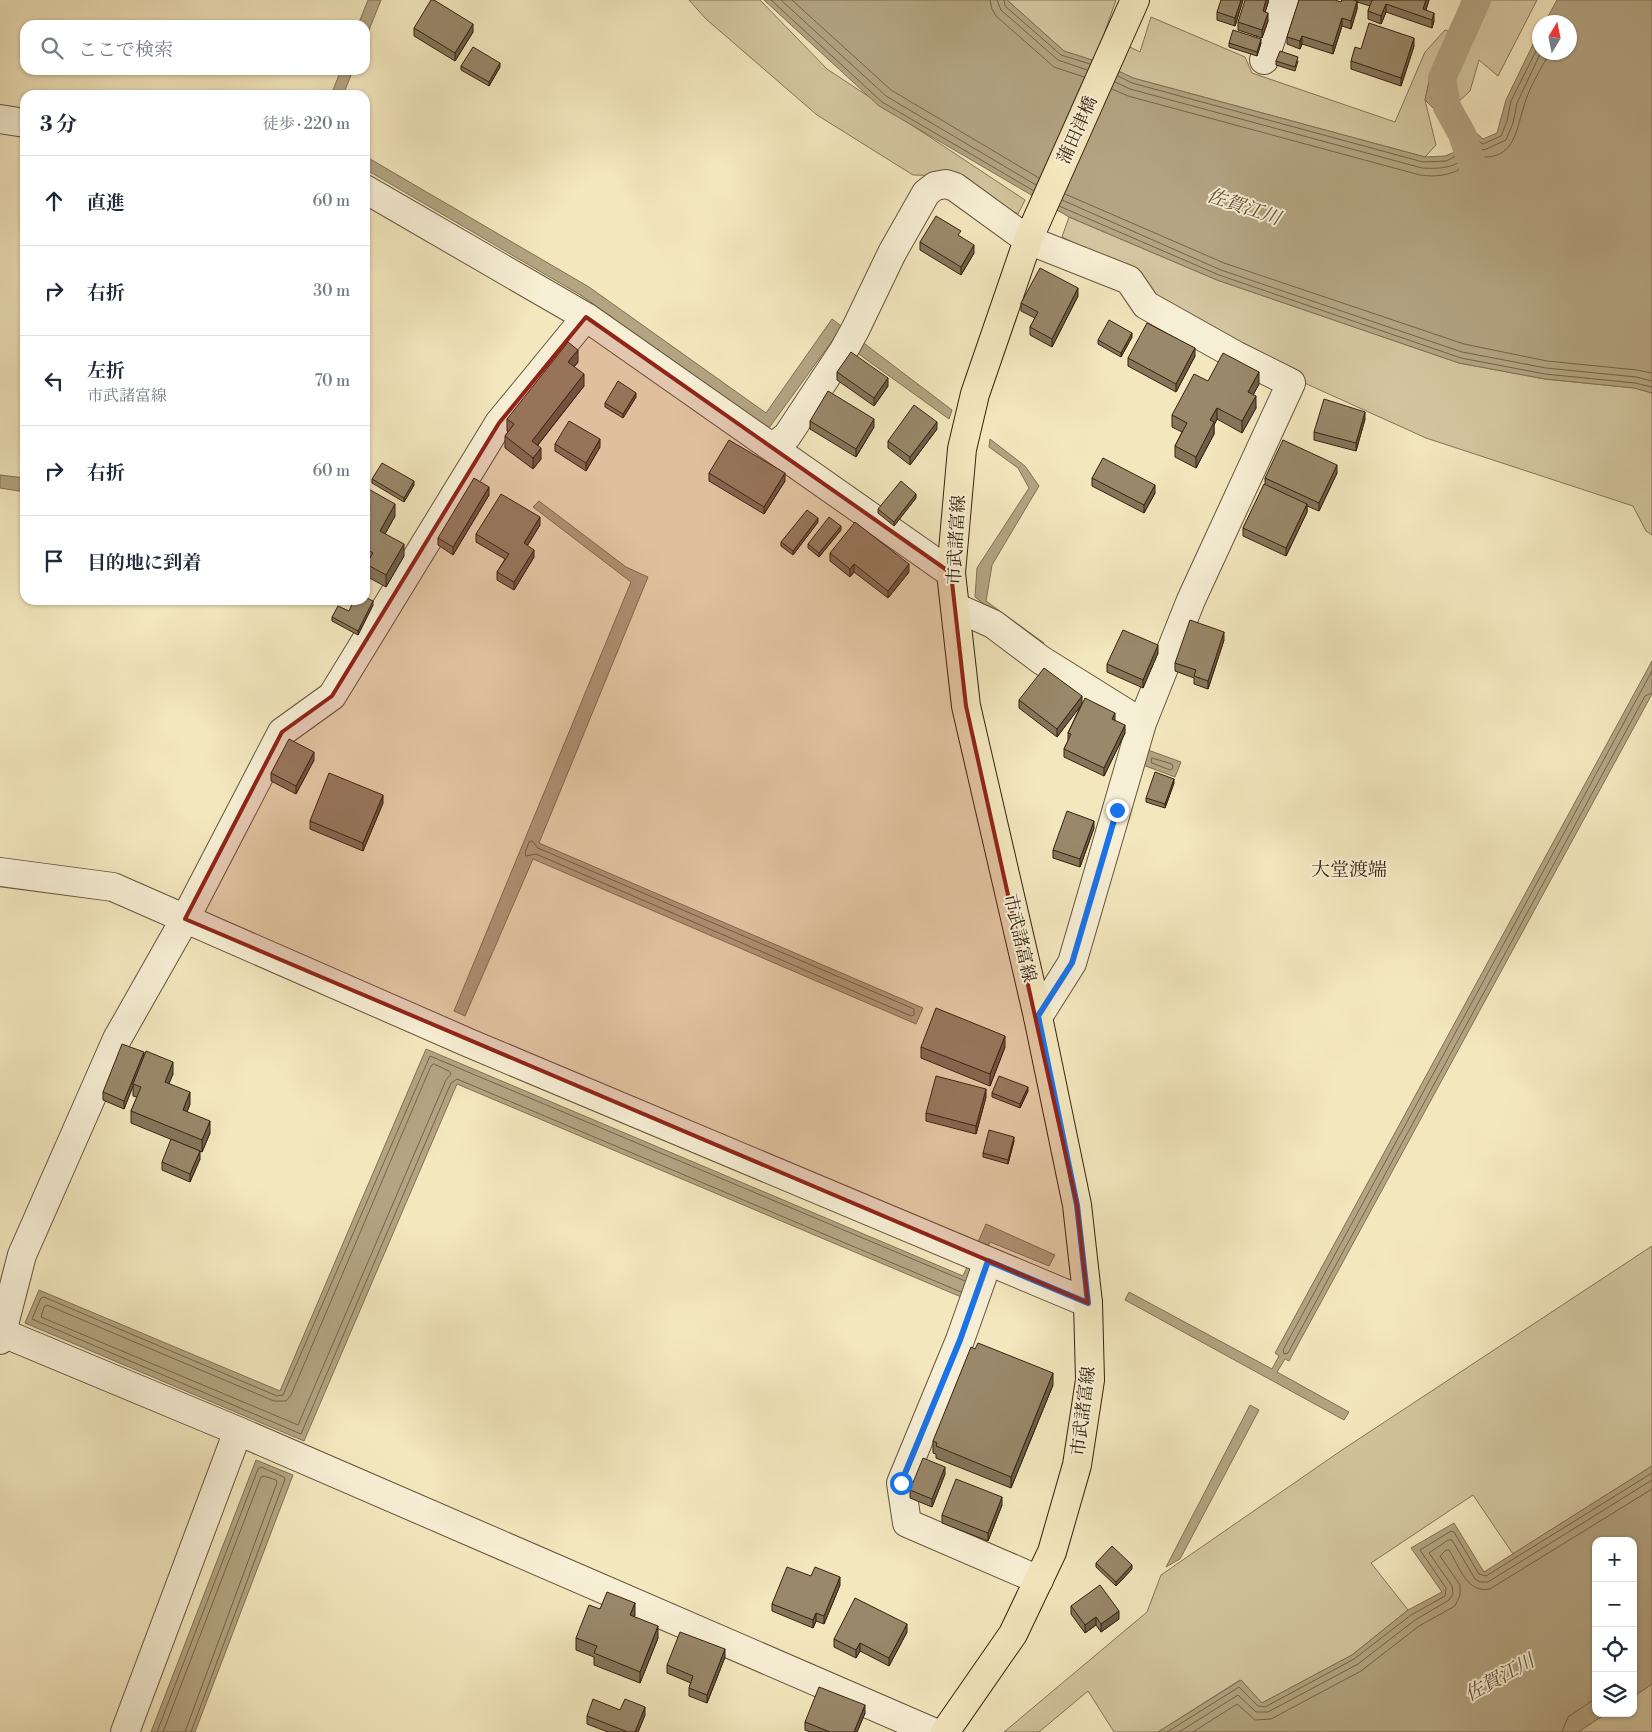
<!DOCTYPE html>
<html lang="ja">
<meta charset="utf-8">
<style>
:root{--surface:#fff;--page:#f2f2f3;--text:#1f2937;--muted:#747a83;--line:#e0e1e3}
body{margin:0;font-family:"Libre Bodoni","Noto Serif JP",serif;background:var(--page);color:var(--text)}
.controls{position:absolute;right:15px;bottom:15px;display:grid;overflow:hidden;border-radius:10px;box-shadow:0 1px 4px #0004}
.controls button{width:45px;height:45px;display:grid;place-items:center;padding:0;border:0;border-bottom:1px solid var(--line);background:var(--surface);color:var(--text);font:25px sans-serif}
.compass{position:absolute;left:1532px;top:15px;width:45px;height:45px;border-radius:50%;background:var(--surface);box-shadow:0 1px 4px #0004;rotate:10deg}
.stop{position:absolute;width:15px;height:15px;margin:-11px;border:4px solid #1a73e8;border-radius:50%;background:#fff}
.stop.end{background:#1a73e8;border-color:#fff;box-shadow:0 1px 5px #0008}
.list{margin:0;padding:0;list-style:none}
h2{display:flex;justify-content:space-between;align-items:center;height:65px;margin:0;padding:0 20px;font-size:21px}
h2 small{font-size:16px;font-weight:400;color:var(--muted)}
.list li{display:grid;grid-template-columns:32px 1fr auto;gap:15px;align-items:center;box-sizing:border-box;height:90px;padding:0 20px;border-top:1px solid var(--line)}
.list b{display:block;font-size:19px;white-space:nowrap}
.list p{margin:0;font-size:16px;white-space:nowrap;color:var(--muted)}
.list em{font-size:16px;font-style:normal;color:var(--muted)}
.icon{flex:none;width:28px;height:28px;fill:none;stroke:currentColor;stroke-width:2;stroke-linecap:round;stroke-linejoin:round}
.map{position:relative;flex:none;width:1652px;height:1732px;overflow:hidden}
.search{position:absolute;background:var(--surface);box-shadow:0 1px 4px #0004;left:20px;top:20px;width:350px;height:55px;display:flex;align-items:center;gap:12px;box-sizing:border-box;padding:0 18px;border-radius:15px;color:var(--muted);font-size:19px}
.panel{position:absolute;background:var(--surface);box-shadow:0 1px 4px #0004;left:20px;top:90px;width:350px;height:515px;border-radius:15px}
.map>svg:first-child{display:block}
.green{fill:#d3c6a0;stroke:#857457}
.water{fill:#b3a482;stroke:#817054}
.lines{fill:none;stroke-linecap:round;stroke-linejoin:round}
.shore{stroke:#756348;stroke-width:1}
.canal{stroke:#b3a482;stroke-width:28}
.minor-casing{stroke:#66533a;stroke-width:30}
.major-casing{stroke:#37220e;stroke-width:30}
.minor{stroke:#f7efd5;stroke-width:28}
.major{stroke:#f3e7be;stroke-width:28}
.wall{fill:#84755b;stroke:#37220e}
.shaded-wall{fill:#6b5f4a;stroke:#37220e}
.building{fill:#99886a;stroke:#37220e}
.route{stroke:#1a73e8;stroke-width:6}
.marked{fill:#8f2418;fill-opacity:0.2;stroke:#8f2418;stroke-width:4;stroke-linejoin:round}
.labels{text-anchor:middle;stroke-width:4;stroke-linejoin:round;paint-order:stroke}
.street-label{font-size:18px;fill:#37220e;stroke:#f7efd5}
.water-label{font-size:19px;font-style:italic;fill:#625037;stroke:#f7efd5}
.neighbourhood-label{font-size:19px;fill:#37220e;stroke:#f7efd5}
</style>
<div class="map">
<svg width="1652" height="1732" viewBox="0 0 1652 1732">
<rect width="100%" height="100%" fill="#f3e7be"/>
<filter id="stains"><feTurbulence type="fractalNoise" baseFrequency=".004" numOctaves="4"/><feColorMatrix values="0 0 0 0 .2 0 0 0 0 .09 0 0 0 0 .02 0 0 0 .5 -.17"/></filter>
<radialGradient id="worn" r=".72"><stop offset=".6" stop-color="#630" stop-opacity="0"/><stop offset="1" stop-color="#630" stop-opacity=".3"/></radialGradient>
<path class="green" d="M689 0H760L827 69 1025 200 1018 214 950 176 913 175 817 115 706 19Z
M1007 0H1116L1104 34 1140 52 1151 17 1245 57 1252 73 1395 122 1425 52 1445 30 1456 33 1430 77 1425 100 1436 145 1425 157 1133 78 1101 63 1064 51Z
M1490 0H1537L1498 76 1479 60 1470 91 1458 102 1454 73Z
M1069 217 1217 280 1459 363 1545 379 1635 388 1652 393V535L1646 531 1633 506 1426 438 1300 381 1151 301 1138 274 1062 237Z
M1652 1246V1466L1513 1554 1473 1495 1371 1563 1408 1610 1352 1655 1262 1703 1240 1680 1158 1732H1114L1088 1691 1039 1732H1004L1147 1612 1161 1575 1342 1450Z
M1652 1684V1732H1578L1607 1713H1633V1697Z"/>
<path class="water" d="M368 0H381L365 40V25H358Z
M764 0H1007L1064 51 1101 63 1133 78 1425 157 1445 156 1455 152 1452 139 1472 129 1483 139 1497 133 1506 100 1539 32 1540 52H1570V22H1545L1557 0H1652V393L1634 388 1545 379 1459 363 1217 280 1069 217 879 106Z
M1468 0H1490L1454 73 1458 102 1436 111 1425 100 1430 77 1456 33Z
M341 70H353L343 95H331Z
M365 156 589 287 766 413 832 319 952 410 949 419 835 337 769 428 582 296 365 169Z
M990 439 1025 466 1039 486 992 565 986 601 1044 643 1039 647 975 597 977 568 1029 488 1018 468 989 447Z
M0 475 25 478V492L0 488Z
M539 501 626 567 648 577 539 843 923 1008 916 1024 533 859 465 1016 454 1011 631 582 533 507Z
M1652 661V694L1289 1361 1285 1359 1277 1372 1349 1412 1344 1420 1125 1300 1129 1292 1272 1369 1279 1356 1275 1353Z
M1148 750 1181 762 1175 777 1143 765Z
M426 1049 963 1276 986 1224 1055 1255 1049 1266 990 1242 966 1299 457 1084 304 1441 25 1323 39 1290 280 1391Z
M1250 1405 1259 1410 1180 1559 1166 1567Z
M256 1460 293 1475 195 1732H151Z
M1652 1466V1684L1633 1697V1541H1596V1713H1607L1578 1732H1158L1241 1680 1262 1703 1352 1655 1408 1610 1442 1592 1411 1548 1454 1523 1484 1572Z"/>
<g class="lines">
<path class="shore" d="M771 0 882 102 1034 191
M781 0 886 96 1036 185
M792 0 891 90 1039 178
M990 0 992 9 996 16 1054 67 1084 77
M997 0 1001 10 1058 60 1087 70
M1004 0 1005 6 1061 55 1090 64
M1473 0 1462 32 1464 35 1466 34 1485 0
M1463 37 1464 40 1449 72 1452 98 1437 105 1431 98 1435 79 1459 38Z
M1118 76 1132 83 1423 162 1446 161 1458 155V142L1470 136 1483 144 1501 136 1507 121 1511 101 1540 43
M1115 82 1130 89 1422 168C1438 169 1468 169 1465 146L1468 143 1484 150 1506 140 1513 123 1517 103 1541 52
M1112 89 1128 96 1420 175C1440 178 1462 174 1473 156 1514 163 1515 134 1524 106 1529 87 1541 69 1550 52
M1065 194 1224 263 1464 344 1547 361 1637 370 1652 373
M1062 200 1221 270 1462 352 1546 368 1636 377 1652 381
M1059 206 1219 275 1461 358 1545 374 1635 383 1652 387
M1652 671 1283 1350 1284 1354 1288 1353 1645 696 1652 693
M1152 758 1172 764 1173 768 1170 770 1152 763Z
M532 841 538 848 914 1009V1015L911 1016 536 854 526 856 525 853 529 842Z
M434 1064 449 1071 451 1074 446 1080 298 1425 41 1317 44 1307 47 1305 274 1401H286L291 1395 431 1066Z
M961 1292 457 1079 451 1083 301 1434 32 1319 41 1298 44 1297 277 1396 283 1395 430 1056 965 1281
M157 1732 258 1469 261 1467 284 1477 285 1479 191 1732
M163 1732 261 1477 264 1476 276 1480 277 1483 185 1732
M1167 1732 1239 1687 1258 1706 1265 1707 1354 1659 1411 1615 1445 1596 1446 1588 1420 1550 1451 1531 1454 1532 1479 1574 1486 1576 1652 1473
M1179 1732 1238 1695 1256 1712H1268L1358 1664 1415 1620 1449 1600 1453 1594 1452 1586 1429 1553 1448 1540H1452L1475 1579 1480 1582H1488L1652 1480
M1193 1732 1237 1704 1255 1720 1271 1719 1361 1671 1419 1626 1455 1606 1460 1595V1585L1440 1556 1446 1550H1449C1459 1566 1467 1594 1490 1589L1652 1489
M1562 1732 1568 1717 1596 1698"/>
<path class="canal" d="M1474 170 1462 134 1447 107 1442 78 1477 0"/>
<defs>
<path id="minor" d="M1264 60 1284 0
M0 119 25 123
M365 189 586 317 951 573
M773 447 787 436 844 350 856 328 892 253 926 193 935 186 946 184 955 187 1028 240 1129 280 1146 305 1237 356 1291 383 1191 600 1142 723 1072 963 1038 1017
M955 607 993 624 1041 660 1142 723
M0 872 113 887 469 1043 1088 1303
M988 1261 960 1340 901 1483 907 1523 1039 1580
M3 1333 238 1431 933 1732
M0 1340 22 1255 117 1039 185 919 282 732 332 696 499 423 586 317
M125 1732 238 1431"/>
<path id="major" d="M945 1732 1013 1634 1052 1552 1077 1465 1090 1380 1088 1303 1077 1205 1038 1017 966 706 951 573 962 449 975 394 1028 240 1135 0"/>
</defs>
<use href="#minor" class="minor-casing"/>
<use href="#major" class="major-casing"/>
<use href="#minor" class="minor"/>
<use href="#major" class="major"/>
</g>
<path class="wall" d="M1243 0 1235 26 1217 20V12Z
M1268 0V3L1265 12 1268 21 1262 38 1238 30V22Z
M1342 0H1429L1426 10 1434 21 1432 28 1386 12 1381 24 1368 19V11L1370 6 1357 2V9L1351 29 1342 26 1333 54 1302 44 1300 49 1287 44V37L1341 2Z
M414 28 473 32 455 61 414 36Z
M1229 43H1261L1257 56 1229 47Z
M1414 46 1401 86 1351 69V61Z
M1276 61H1298L1295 71 1276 65Z
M461 66 500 67 489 86 461 70Z
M961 237 974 253 961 275 920 250V242Z
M1078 296 1052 347 1030 335V327L1035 318 1021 311V303Z
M1132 337 1121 357 1098 344V340Z
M1195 356 1176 392 1128 366V358Z
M578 362 574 367 584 386 538 445 541 459 533 469 505 448V436L508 432 507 431V419Z
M837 372 888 386 874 406 837 380Z
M1208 381 1259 384 1253 395 1256 408 1242 433 1217 419 1214 425V434L1196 468 1175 457V446L1182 432 1172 427V415Z
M636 397 623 418 605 407V403Z
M1365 419 1356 451 1314 440V432Z
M810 421 874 427 856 457 810 429Z
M937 429 910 465 888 448V441Z
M555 444 600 447 586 471 555 451Z
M709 473 785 481 764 514 709 481Z
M1337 473 1319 511 1307 506V512L1286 556 1243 536V528L1265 484V478Z
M1092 478 1155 493 1144 513 1092 486Z
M372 479 414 485 404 502 372 483Z
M365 487 395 516 385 534 404 556 386 587 366 576V564L368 561 365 560Z
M489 495 453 555 438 545V538Z
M916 498 894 526 878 513V509Z
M818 522 793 555 781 546V542Z
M540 525 527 546 534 557 514 590 497 580V572L505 559 476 542V534Z
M841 530 819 557 808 548V544Z
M830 553 909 572 888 598 854 572 850 577 830 561Z
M373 605 358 635 332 621V617L349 611Z
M1224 640 1208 689 1194 684V678L1175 671V663Z
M1158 653 1143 688 1107 672V664Z
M1019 700 1082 704 1115 720 1125 733 1104 776 1064 757V749L1068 741V733L1081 705 1057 737 1019 708Z
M314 760 296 794 271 781V773Z
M1174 783 1165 808 1146 802V798Z
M383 803 363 851 310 829V821Z
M1094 828 1080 867 1053 858V850Z
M921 1047H1005L990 1086 921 1058Z
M144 1057 173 1074 169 1083 190 1104 187 1112 210 1133 202 1152 131 1123V1111L137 1097 133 1096V1086L124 1109 103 1100V1092Z
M1028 1091 1020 1108 992 1097V1093Z
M986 1097 976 1134 926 1121V1113Z
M1014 1141 1008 1164 983 1157V1153Z
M200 1159 190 1182 162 1170V1162Z
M1053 1385 1011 1488 936 1458V1454L933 1453V1441Z
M945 1474 932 1507 910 1498V1490Z
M1002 1505 988 1541 942 1523V1515Z
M1096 1563 1132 1569 1116 1586 1096 1567Z
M811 1576 840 1585 824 1624 816 1621 813 1628 772 1611V1604Z
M1071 1606 1119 1619 1101 1632 1096 1625 1085 1633 1071 1614Z
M600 1609 635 1615 634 1617 658 1638 640 1683 594 1665V1657L576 1650V1638Z
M907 1632 889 1666 860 1651 856 1658 834 1647V1639Z
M725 1657 707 1703 689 1696V1688L691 1683 667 1673V1665Z
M620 1710 645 1715 638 1732H608L587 1724V1716Z
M865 1713 857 1732H810L805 1730V1722Z"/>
<path class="shaded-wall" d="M1241 0H1243L1235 26V18Z
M1266 0H1268V3L1263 19V11Z
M1426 0H1429L1423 17V9Z
M1357 1V9L1351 29V21Z
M1386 4V12L1381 24V16Z
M1268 13V21L1262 38V30Z
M1434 13V21L1432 28V20Z
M1342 18V26L1333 54V46Z
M473 24V32L455 61V53Z
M1302 36V44L1300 49V41Z
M1414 38V46L1401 86V78Z
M1261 39V43L1257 56V52Z
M500 63V67L489 86V82Z
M974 245V253L961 275V267Z
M1078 288V296L1052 347V339Z
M1132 333V337L1121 357V353Z
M1195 348V356L1176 392V384Z
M578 350V362L568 374V362Z
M1259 372V384L1248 404V392Z
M584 374V386L532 452V441Z
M888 378V386L874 406V398Z
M636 393V397L623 418V414Z
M1256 396V408L1242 433V421Z
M1217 408V419L1214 425V434L1196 468V457L1210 420Z
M1365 412V419L1356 451V443Z
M874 419V427L856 457V449Z
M937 422V429L910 465V457Z
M600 439V447L586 471V463Z
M541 448V459L533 469V458Z
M1337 465V473L1319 511V503Z
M785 473V481L764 514V507Z
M414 481V485L404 502V498Z
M1155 485V493L1144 513V505Z
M489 487V495L453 555V547Z
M916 494V498L894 526V522Z
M395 504V516L380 543V531Z
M1307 504V512L1286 556V548Z
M540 517V525L524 551V543Z
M818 518V522L793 555V551Z
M841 526V530L819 557V553Z
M404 544V556L386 587V575Z
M534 550V557L514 590V582Z
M854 564V572L850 577V569Z
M909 564V572L888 598V591Z
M373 601V605L358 635V631Z
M1224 632V640L1208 689V681Z
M1158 645V653L1143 688V680Z
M1082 696V704L1057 737V729Z
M1115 713V721L1112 719Z
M1125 725V733L1104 776V768Z
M314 752V760L296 794V786Z
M1174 779V783L1165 808V804Z
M383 795V803L363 851V843Z
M1094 821V828L1080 867V859Z
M1005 1036V1047L990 1086V1074Z
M144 1052V1060L133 1084V1086L124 1109V1101Z
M173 1062V1074L165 1093V1082Z
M1028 1087V1091L1020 1108V1104Z
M986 1089V1097L976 1134V1126Z
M190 1092V1104L183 1122V1110Z
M210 1121V1133L202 1152V1140Z
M1014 1137V1141L1008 1164V1160Z
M200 1151V1159L190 1182V1174Z
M1053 1373V1385L1011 1488V1477Z
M945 1467V1474L932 1507V1499Z
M1002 1497V1505L988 1541V1533Z
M1132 1565V1569L1116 1586V1582Z
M840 1577V1585L824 1624V1616Z
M635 1603V1615L630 1627V1615Z
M1119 1611V1619L1101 1632V1624Z
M816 1613V1621L813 1628V1620Z
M1096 1617V1625L1085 1633V1625Z
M907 1624V1632L889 1666V1658Z
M658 1626V1638L640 1683V1672Z
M860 1643V1651L856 1658V1650Z
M725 1649V1657L707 1703V1695Z
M865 1705V1713L857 1732H854Z
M645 1707V1715L638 1732H635Z"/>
<path class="building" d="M431 0H434L473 24 455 53 414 28Z
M1221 0H1241L1235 18 1217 12Z
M1245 0H1266L1263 11 1268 13 1262 30 1238 22Z
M1299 0H1335L1341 2 1342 0H1354L1357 1 1351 21 1342 18 1333 46 1302 36 1300 41 1287 37Z
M1372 0H1426L1423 9 1434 13 1432 20 1386 4 1381 16 1368 11Z
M1369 23 1414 38 1401 78 1351 61 1355 47 1361 49Z
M1233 30 1261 39 1257 52 1229 43Z
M473 47 500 63 489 82 461 66Z
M1280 51 1298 57 1295 67 1276 61Z
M936 216 961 231 958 235 974 245 961 267 920 242Z
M1040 268 1078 288 1052 339 1030 327 1038 312 1021 303Z
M1109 320 1132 333 1121 353 1098 340Z
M1147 323 1195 348 1176 384 1128 358Z
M568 342 578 350 568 362 584 374 532 441 541 448 533 458 505 436 514 424 507 419Z
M851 352 888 378 874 398 837 372Z
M1223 353 1259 372 1248 392 1256 396 1242 421 1217 408 1210 420 1214 422 1196 457 1175 446 1187 423 1172 415 1194 374 1208 381Z
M618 381 636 393 623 414 605 403Z
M828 391 874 419 856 449 810 421Z
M1324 399 1365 412 1356 443 1314 432Z
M914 405 937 422 910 457 888 441Z
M569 421 600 439 586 463 555 444Z
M729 440 785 473 764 507 709 473Z
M1283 440 1337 465 1319 503 1265 478Z
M1103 458 1155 485 1144 505 1092 478Z
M382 463 414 481 404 498 372 479Z
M474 478 489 487 453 547 438 538Z
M901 481 916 494 894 522 878 509Z
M1264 484 1307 504 1286 548 1243 528Z
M365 487 395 504 380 531 404 544 386 575 366 564 373 553 365 548Z
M501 494 540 517 524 543 534 550 514 582 497 572 509 554 476 534Z
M807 510 818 518 793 551 781 542Z
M829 517 841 526 819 553 808 544Z
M855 522 909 564 888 591 854 564 850 569 830 553Z
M365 597 373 601 358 631 332 617 338 606 349 611 354 600H365Z
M1190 620 1224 632 1208 681 1194 676 1196 670 1175 663Z
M1123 630 1158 645 1143 680 1107 664Z
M1044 668 1082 696 1057 729 1019 700Z
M1085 698 1115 713 1112 719 1125 725 1104 768 1064 749 1071 734 1068 733Z
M289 739 314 752 296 786 271 773Z
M1155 772 1174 779 1165 804 1146 798Z
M329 773 383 795 363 843 310 821Z
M1067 811 1094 821 1080 859 1053 850Z
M936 1008 1005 1036 990 1074 921 1047Z
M122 1044 144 1052 124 1101 103 1092Z
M146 1051 173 1062 165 1082 190 1092 183 1110 210 1121 202 1140 131 1111 141 1087 133 1084Z
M936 1076 986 1089 976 1126 926 1113Z
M999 1076 1028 1087 1020 1104 992 1093Z
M989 1130 1014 1137 1008 1160 983 1153Z
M171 1139 200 1151 190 1174 162 1162Z
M978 1343 1053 1373 1011 1477 936 1446 937 1443 933 1441 971 1347 975 1349Z
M923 1458 945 1467 932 1499 910 1490Z
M956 1479 1002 1497 988 1533 942 1515Z
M1112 1546 1132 1565 1116 1582 1096 1563Z
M787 1567 811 1576 815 1567 840 1577 824 1616 816 1613 813 1620 772 1604Z
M1100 1585 1119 1611 1101 1624 1096 1617 1085 1625 1071 1606Z
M607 1592 635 1603 630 1615 658 1626 640 1672 594 1653 597 1646 576 1638 589 1605 600 1609Z
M855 1598 907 1624 889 1658 860 1643 856 1650 834 1639Z
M680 1632 725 1649 707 1695 689 1688 693 1676 667 1665Z
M819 1687 865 1705 854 1732H830L805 1722Z
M593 1699 620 1710 625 1699 645 1707 635 1732H628L587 1716Z"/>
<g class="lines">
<path class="route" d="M901 1483 960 1340 988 1261 1088 1303 1077 1205 1038 1016 1072 963 1117 810"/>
</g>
<path class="marked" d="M586 317 951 573 966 706 1077 1205 1088 1303 185 919 282 732 332 696 499 423Z"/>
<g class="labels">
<g class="street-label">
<text transform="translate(1077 130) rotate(-66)" y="6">蒲田津橋</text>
<text transform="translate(956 540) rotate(-87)" y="6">市武諸富線</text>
<text transform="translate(1020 938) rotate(77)" y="6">市武諸富線</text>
<text transform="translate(1083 1411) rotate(-83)" y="6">市武諸富線</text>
</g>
<g class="water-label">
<text transform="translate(1244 206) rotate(19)" y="7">佐賀江川</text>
<text transform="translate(1499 1677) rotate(-29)" y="7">佐賀江川</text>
</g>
<g class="neighbourhood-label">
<text x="1349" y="876">大堂渡端</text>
</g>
</g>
<rect width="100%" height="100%" filter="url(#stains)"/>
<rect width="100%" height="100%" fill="url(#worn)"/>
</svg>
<div class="controls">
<button>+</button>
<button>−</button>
<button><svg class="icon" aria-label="locate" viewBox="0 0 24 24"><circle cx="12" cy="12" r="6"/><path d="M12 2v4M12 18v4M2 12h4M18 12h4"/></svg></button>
<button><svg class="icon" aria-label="layers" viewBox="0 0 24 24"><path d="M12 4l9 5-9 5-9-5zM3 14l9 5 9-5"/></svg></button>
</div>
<svg class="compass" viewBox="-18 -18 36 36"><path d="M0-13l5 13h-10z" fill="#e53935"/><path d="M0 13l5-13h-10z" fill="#747a83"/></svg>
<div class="stop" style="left:901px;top:1483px"></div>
<div class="stop end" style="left:1117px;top:810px"></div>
<div class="search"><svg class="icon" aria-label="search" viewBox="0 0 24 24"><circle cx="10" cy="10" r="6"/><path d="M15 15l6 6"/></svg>ここで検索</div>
<section class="panel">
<h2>3 分<small>徒歩 · 220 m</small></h2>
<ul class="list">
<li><svg class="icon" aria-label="ahead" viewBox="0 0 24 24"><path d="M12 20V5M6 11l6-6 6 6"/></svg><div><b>直進</b></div><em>60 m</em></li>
<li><svg class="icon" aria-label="right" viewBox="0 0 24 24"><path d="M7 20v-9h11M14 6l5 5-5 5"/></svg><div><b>右折</b></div><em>30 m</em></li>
<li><svg class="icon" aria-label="left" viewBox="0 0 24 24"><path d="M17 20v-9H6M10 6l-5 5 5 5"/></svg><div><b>左折</b><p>市武諸富線</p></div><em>70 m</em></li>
<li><svg class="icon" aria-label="right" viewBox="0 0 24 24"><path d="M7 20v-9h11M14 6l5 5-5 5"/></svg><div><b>右折</b></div><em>60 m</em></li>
<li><svg class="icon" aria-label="arrive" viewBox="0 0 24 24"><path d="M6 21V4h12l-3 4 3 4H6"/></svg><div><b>目的地に到着</b></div></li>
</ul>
</section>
</div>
